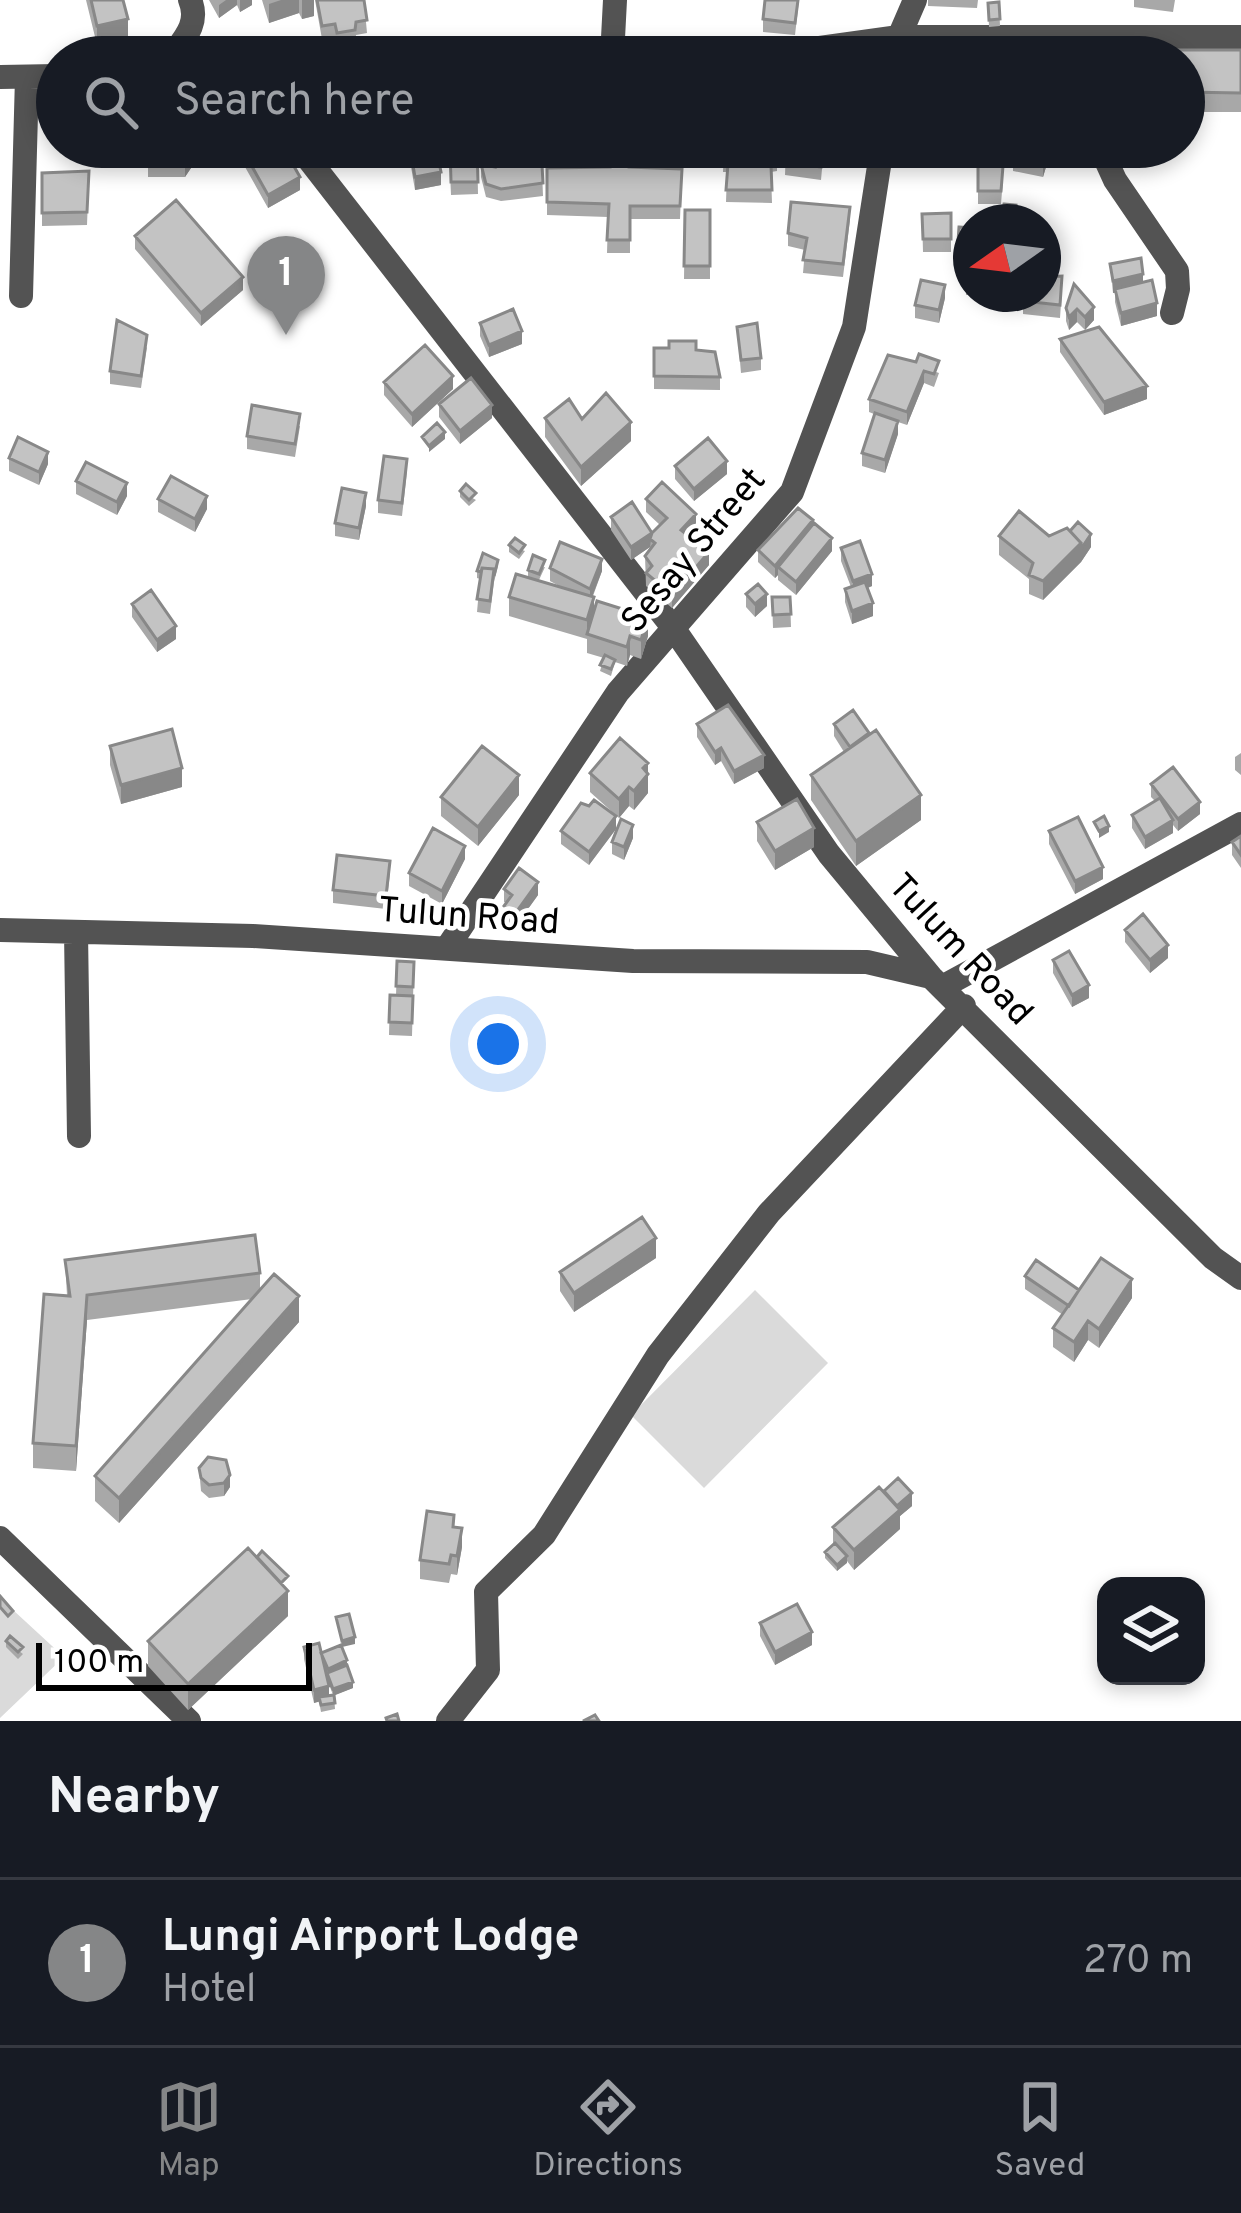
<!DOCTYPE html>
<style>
:root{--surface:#171b24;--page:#242831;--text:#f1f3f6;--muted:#9ea1a6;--line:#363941;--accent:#858687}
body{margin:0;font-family:Overpass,sans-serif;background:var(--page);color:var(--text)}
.controls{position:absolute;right:36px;bottom:36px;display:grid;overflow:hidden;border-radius:24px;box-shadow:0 6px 18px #0003}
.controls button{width:108px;height:108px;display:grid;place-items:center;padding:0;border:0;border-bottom:3px solid var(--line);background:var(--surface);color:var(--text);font:60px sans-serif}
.compass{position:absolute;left:953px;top:204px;width:108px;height:108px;border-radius:50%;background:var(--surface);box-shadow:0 6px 18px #0003;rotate:256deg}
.scale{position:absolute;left:36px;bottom:30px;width:276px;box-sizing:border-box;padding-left:12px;border:6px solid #000;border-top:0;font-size:33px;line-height:42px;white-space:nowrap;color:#000;-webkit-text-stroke:9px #fff;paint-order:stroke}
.you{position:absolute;left:498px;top:1044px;width:42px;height:42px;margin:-30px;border:9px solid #fff;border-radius:50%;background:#1a73e8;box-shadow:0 0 0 18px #1a73e833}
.badge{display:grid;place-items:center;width:78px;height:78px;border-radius:50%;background:var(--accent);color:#fff;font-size:39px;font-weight:700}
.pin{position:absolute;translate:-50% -99px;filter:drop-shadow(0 3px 6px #0008)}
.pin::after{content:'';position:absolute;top:63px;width:42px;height:36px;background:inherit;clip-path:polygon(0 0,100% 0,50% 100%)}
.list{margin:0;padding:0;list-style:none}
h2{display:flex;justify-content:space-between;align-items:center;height:156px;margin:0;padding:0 48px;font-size:51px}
h2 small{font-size:39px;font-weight:400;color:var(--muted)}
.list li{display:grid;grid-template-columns:78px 1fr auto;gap:36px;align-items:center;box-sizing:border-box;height:168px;padding:0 48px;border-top:3px solid var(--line)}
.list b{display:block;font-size:45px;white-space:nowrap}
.list p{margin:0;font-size:39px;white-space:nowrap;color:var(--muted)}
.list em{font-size:39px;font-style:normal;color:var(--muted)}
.icon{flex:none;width:66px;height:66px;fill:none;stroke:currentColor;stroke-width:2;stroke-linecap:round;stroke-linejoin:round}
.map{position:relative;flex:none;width:1241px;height:1721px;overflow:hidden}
.search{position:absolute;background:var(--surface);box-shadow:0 6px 18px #0003;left:36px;right:36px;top:36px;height:132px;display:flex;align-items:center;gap:30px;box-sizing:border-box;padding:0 42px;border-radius:66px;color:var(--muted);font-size:45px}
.sheet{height:324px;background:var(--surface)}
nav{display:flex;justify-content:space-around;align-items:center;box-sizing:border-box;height:168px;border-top:3px solid var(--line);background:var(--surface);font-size:33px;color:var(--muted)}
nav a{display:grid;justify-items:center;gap:6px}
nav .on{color:var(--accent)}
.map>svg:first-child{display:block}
.green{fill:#dadada}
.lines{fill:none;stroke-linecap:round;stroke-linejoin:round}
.minor{stroke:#535353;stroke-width:24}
.wall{fill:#a8a8a8;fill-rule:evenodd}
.shaded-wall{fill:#888}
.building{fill:#c3c3c3;stroke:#888;stroke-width:3}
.labels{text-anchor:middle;stroke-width:9;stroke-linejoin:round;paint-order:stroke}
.street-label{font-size:36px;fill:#000;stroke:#fff}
</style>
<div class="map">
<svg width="1241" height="1721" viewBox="0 0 1241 1721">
<rect width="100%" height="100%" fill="#fff"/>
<path class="green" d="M755 1290 828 1363 704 1488 631 1415Z
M0 1598 64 1657 0 1718Z"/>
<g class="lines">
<path class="minor" d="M171 57C184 39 200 23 190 0
M592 57 791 52 899 37H1241
M612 57 615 0
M896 57 899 37 915 0
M0 77 57 76
M299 147 674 629 829 854 931 977 1213 1258 1241 1278
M1100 147 1115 180 1177 271 1178 289 1172 313
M21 296 27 77
M0 930 253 936 633 961 867 962 931 977
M76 932 79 1136
M447 948 618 692 792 492 854 327 882 147
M942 987 1241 824
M0 1538 189 1721
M448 1721 488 1670 486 1592 544 1535 658 1355 769 1213 964 1006"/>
</g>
<path class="wall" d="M86 0H123L128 38 97 45Z
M209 0H252V5L240 12 237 5 219 18Z
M262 0H314V16L302 19 299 13 269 23Z
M315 0H364L367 33 356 35 355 43 337 45 335 37 322 39Z
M799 0 795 35 763 32V19Z
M928 0H978L977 8 928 6Z
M1134 0H1175L1173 12 1134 7Z
M999 2 1000 26 989 27 988 3Z
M1241 50V112H1184V57Z
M54 85H57V117H53Z
M93 147H134V157L94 159Z
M148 147H198L197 159 185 177H148Z
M240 147H283L300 190 268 208 240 158Z
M449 147H477L478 194 451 195Z
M492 147H541L543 196 501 201 486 197 481 177V164L494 166Z
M668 147H700V166L668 156Z
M724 147 777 159V171L771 172 772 203 726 202 727 172H723Z
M786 147H824L821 180 785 175Z
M1049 147H1052L1043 177 1013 171V158Z
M410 148 441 185 415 190 410 161Z
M978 165 1003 179 1001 204H978Z
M629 167 682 169 680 219H630V253H607L608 217 547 215V168Z
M89 171 87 225 42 226V173Z
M685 210H710V279H684Z
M951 213V252H923L922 214Z
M850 220 843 277 803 273 805 250 788 246V233Z
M971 228V294H979L966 295 965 256 958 255V242Z
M135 236 243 290 201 326 135 249Z
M1110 264 1157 316 1121 326 1115 302V293H1113Z
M1074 284 1094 320 1085 330 1077 322 1069 330 1066 321V308Z
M1062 289 1060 318 1023 314V294Z
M945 298 939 323 915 318V305Z
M480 323 522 344 489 357 480 336Z
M737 327 761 358V370L741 373Z
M1060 339 1147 399 1104 415 1060 352Z
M147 347 141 388 110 384V371Z
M654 348 720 377V390L654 389Z
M888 355 939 373 934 387 924 383 907 425 898 422V434L885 473 862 466V453L874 414 869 412V399Z
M384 382 453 389 412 427 384 395Z
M439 404 492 418 460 444 439 417Z
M545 418 582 419 631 441 581 486 545 437Z
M300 426 295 457 247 449V436Z
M9 458 48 464 39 485 9 471Z
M675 466 727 474 694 501 675 479Z
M407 471 402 516 378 513V500Z
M76 481 127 496 117 515 76 494Z
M460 491 476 500 469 506 460 497Z
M158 499 207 509 195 532 158 512Z
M646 499 696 526 688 536 709 565 672 608 646 586 645 556 650 547 631 560 611 530V517L652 533 660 525 646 512Z
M366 506 359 540 335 536V523Z
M813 525 832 551 796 595 778 580V575L775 578 758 562V550Z
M999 536H1049L1091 547 1081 562 1043 600 1029 594V579L999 555Z
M509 545 525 551 519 559 509 552Z
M841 548 872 586 868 588 873 616 852 624 845 602V589L851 587 841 561Z
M498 566 494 582 490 614 477 612 480 579 477 578V571Z
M545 567 539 580 561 587 550 581V568L602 571 593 596 594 611 648 636 641 659 630 655 627 666 615 662 611 676 600 671 604 658 587 653V639L509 616V597L528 576V570Z
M746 594 767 606 755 617 746 607Z
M772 597H790L791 627 773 628Z
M132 604 176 639 157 652 132 617Z
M697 724 764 768 734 784 721 761 715 765 697 737Z
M834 724 869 735 921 820 856 866 811 800V775L844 752 834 736Z
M110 746 182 787 121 804 110 765Z
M1241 753V775L1235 770V757Z
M648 763V793L634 810 629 806 619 818 590 792V773Z
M1151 784 1200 814 1178 831 1173 825V833L1145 849 1132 828V815L1155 801 1151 797Z
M519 795 478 846 441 816V797Z
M757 822 814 847 775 870 757 841Z
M616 829 589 865 561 844V831Z
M1049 831 1103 879 1075 894 1049 844Z
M1241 836V868L1232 855V842Z
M633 838 624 860 612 854V842Z
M465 859 442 904 409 886V873Z
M390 873 386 909 333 903V890Z
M504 889 538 895 515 927 504 919V906L506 903 504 902Z
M1125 930 1168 958 1150 973 1125 942Z
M1053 960 1089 998 1072 1007 1053 973Z
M397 961 414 962 412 1036 389 1035 390 995 396 996Z
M656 1258 574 1312 560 1291V1272Z
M65 1260 260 1273V1291L299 1322 119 1523 95 1501V1476L252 1299 87 1320 76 1471 33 1468V1443L67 1295Z
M1025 1276 1079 1290 1132 1298 1099 1348 1088 1340 1074 1362 1053 1347V1328L1063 1315 1025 1289Z
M199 1468 230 1487 224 1496 209 1498 201 1491Z
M884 1492 912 1506 900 1516V1529L854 1570 847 1561 837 1571 825 1558V1552L833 1544V1527Z
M454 1527 462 1547 457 1575 451 1574 449 1583 420 1579V1560Z
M288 1589V1616L188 1710 148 1666V1641Z
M760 1623 812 1645 775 1665 760 1636Z
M6 1641 23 1654 18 1659 6 1647Z
M304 1647 347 1667 353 1688 334 1695 335 1709 321 1712 319 1701 314 1703 304 1659ZM325 1668 327 1679 333 1695 329 1696Z"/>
<path class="shaded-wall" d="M226 0H237V5L219 18V5Z
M240 0H252V5L240 12Z
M281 0H299V13L269 23V4Z
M302 0H314V16L302 19Z
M128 19V38L97 45V26Z
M192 147H198L197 159 185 177V158Z
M1049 147H1052L1043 177V164Z
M441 172V185L415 190V177Z
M300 177V190L268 208V195Z
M1143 274V286L1113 293V281Z
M243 277V290L201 326V313Z
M945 285V298L939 323V310Z
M1157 303V316L1121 326V313Z
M1094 307V320L1085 330V317Z
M1077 309V322L1069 330V317Z
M522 331V344L489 357V345Z
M924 371V383L907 425V412Z
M453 376V389L412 427V414Z
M1147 386V399L1104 415V402Z
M492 405V418L460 444V431Z
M898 421V434L885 473V460Z
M631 422V441L581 486V467Z
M445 432V439L429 452V446Z
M48 452V464L39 485V472Z
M727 461V474L694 501V489Z
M127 483V496L117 515V502Z
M366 493V506L359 540V528Z
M207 496V509L195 532V519Z
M696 514V526L681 543V530Z
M813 520V532L778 567V575L775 578V566Z
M652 533 650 547 631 560V547Z
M1091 534V547L1081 562 1043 600V581Z
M832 538V551L796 595V582Z
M709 552V565L672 608V595Z
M602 559V571L590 602V589Z
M872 574V586L853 593V581Z
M767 594V606L755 617V604Z
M594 597V616L587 634V620Z
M873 603V616L852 624V611Z
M648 617V636L641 659V640Z
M176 626V639L157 652V640Z
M630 636V655L627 666V647Z
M721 748V761L715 765V752Z
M764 755V768L734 784V771Z
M648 763V793L634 810V791L643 768Z
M182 768V787L121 804V785Z
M519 775V795L478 846V827Z
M629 787V806L619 818V799Z
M921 795V820L856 866V841Z
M1200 802V814L1178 831V819Z
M616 816V829L589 865V852Z
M1173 820V833L1145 849V837Z
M633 825V838L624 860V847Z
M1109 826V832L1099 838V831Z
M814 828V847L775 870V851Z
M465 846V859L442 904V891Z
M1103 867V879L1075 894V881Z
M538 882V895L515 927V914Z
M1168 945V958L1150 973V960Z
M1089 985V998L1072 1007V995Z
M656 1238V1258L574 1312V1293Z
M1132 1279V1298L1099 1348V1329Z
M87 1295V1320L76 1471V1446Z
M299 1296V1322L119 1523V1498Z
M1088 1321V1340L1074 1362V1342Z
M230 1475V1487L224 1496V1483Z
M912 1493V1506L900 1516V1529L854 1570V1550Z
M462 1528V1547L457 1575V1556Z
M847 1556V1563L837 1571V1565Z
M288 1591V1616L188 1710V1684Z
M812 1632V1645L775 1665V1652Z
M355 1637V1644L342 1647V1641Z
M347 1660V1667L328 1675V1669Z
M353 1682V1688L333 1696V1689Z
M329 1686V1699L314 1703V1690Z"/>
<path class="building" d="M91 0H123L128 19 97 26Z
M317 0H364L367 20 356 22 355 30 337 33 335 24 322 26Z
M765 0H798L795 23 763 19Z
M999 2 1000 19 989 20 988 3Z
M1054 39 1082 41 1080 57H1052Z
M957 46 995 47 994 57H957Z
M1004 48 1031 52 1030 57H1003Z
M1174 50H1241V93L1184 92V57H1174Z
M54 85H57V104H53Z
M148 147H192L185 158H148Z
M241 147H283L300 177 268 195Z
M436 147 441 172 415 177 410 148Z
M450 147H477L478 182H451Z
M493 147H541L543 183 501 189 486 184 481 164 495 167Z
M609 147H628L629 167 682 169 680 206H630V240H607L609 204 547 202V168L610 167Z
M724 147H776L777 159H723Z
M786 147H823L821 167 785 162Z
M1017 147H1049L1043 164 1013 158Z
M728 164 771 166 772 190H726Z
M978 165 1003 166 1001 191H978Z
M89 171 87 212 42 213V173Z
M176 200 243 277 201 313 135 236Z
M791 202 850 207 843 264 803 260 807 238 788 233Z
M1004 204 1016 205 1014 222H990V215L1002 217Z
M685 210H710V266H684Z
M951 213V239H923L922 214Z
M959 227 971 228V244L958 242Z
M971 254V282H966L965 255Z
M1141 258 1143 274 1113 281 1110 264Z
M1062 276 1060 305 1023 301V294H1043V277Z
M921 280 945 285 939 310 915 305Z
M1152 280 1157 303 1121 313 1115 289Z
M1074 284 1094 307 1085 317 1077 309 1069 317 1066 308Z
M513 309 522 331 489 345 480 323Z
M117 320 147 335 141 376 110 371Z
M757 323 761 358 741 360 737 327Z
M1099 327 1147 386 1104 402 1060 339Z
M669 341H696V350L715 352 720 377 654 376V348H669Z
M425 345 453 376 412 414 384 382Z
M919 354 939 361 934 374 924 371 907 412 869 399 888 355 916 362Z
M471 378 492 405 460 431 439 404Z
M606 393 631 422 581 467 545 418 569 399 582 419Z
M252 405 300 414 295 444 247 436Z
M875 413 898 421 885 460 862 453Z
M437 423 445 432 429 446 422 437Z
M18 437 48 452 39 472 9 458Z
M708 438 727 461 694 489 675 466Z
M384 456 407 459 402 503 378 500Z
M86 462 127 483 117 502 76 481Z
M171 476 207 496 195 519 158 499Z
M662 482 696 514 681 530 709 552 672 595 646 573 652 566 645 556 655 543 650 539 652 533 631 547 611 517 632 502 652 533 667 518 646 499Z
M466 484 476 493 469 500 460 491Z
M342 488 366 493 359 528 335 523Z
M798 508 813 520 775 566 758 550Z
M1019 511 1049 536 1067 528 1081 543 1043 581 1029 575 1033 563 999 536Z
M1078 522 1091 534 1081 549V543L1070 531Z
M814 523 832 538 796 582 778 567Z
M515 538 525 545 519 553 509 545Z
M860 541 872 574 853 581 841 548Z
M560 542 602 559 590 589 550 568Z
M483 553 498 560 494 576V569L482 568 481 572 477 571Z
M533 555 545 560 539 574 528 570Z
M482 568 494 569 490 601 477 599Z
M516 574 594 597 587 620 509 597Z
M865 582 873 603 852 611 845 589Z
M758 584 767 594 755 604 746 594Z
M151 590 176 626 157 640 132 604Z
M772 597H790L791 614 773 615Z
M597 601 648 617 641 640 630 636 627 647 587 634Z
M605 655 615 660 611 669 600 665Z
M728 705 764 755 734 771 721 748 715 752 697 724Z
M853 710 869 733 850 747 834 724Z
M172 729 182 768 121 785 110 746Z
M876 730 921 795 856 841 811 775Z
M620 738 648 763 643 768 648 774 634 791 629 787 619 799 590 773Z
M482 746 519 775 478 827 441 797Z
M1173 767 1200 802 1178 819 1151 784Z
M1160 798 1173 820 1145 837 1132 815Z
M797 799 814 828 775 851 757 822Z
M594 800 616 816 589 852 561 831 581 803 589 806Z
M1104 816 1109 826 1099 831 1094 822Z
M1078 817 1103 867 1075 881 1049 831Z
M621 819 633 825 624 847 612 842Z
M433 828 465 846 442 891 409 873Z
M1241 836V855L1232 842Z
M337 855 390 861 386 896 333 890Z
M519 868 538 882 515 914 504 906 512 895 504 889Z
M1143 914 1168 945 1150 960 1125 930Z
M1069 951 1089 985 1072 995 1053 960Z
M397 961 414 962 413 987 396 986Z
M390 995 413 996 412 1023 389 1022Z
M642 1217 656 1238 574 1293 560 1272Z
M255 1235 260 1273 87 1295 76 1446 33 1443 44 1294 70 1296 65 1260Z
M1101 1258 1132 1279 1099 1329 1088 1321 1074 1342 1053 1328Z
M1036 1260 1079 1290 1069 1306 1025 1276Z
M274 1274 299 1296 119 1498 95 1476Z
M208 1457 226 1460 230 1475 224 1483 209 1485 201 1478 199 1468Z
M898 1478 912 1493 897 1506 884 1491Z
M879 1487 900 1510 854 1550 833 1527Z
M427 1511 454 1515 453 1527 462 1528 457 1556 451 1555 449 1564 420 1560Z
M835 1543 847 1556 837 1565 825 1552Z
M248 1548 288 1591 188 1684 148 1641Z
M262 1551 288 1576 281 1583 257 1557Z
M0 1596 13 1611 8 1616 0 1607Z
M797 1604 812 1632 775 1652 760 1623Z
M349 1614 355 1637 342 1641 336 1617Z
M10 1636 23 1647 18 1652 6 1641Z
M319 1643 329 1686 314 1690 304 1647Z
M341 1645 347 1660 328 1669 321 1653Z
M347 1665 353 1682 333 1689 327 1673Z
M334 1695 335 1703 321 1705 319 1697Z
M397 1714 399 1721H387L386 1718Z
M595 1715 599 1721H583Z"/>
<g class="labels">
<g class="street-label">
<text transform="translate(692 549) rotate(-50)" y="13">Sesay Street</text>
<text transform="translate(469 914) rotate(4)" y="13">Tulun Road</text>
<text transform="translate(962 948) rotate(47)" y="13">Tulum Road</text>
</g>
</g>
</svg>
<div class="controls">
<button><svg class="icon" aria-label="layers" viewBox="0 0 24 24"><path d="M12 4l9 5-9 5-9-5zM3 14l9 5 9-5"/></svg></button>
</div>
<svg class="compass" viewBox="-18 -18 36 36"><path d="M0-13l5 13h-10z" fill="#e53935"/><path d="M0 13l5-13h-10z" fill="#9ea1a6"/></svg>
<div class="scale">100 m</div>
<div class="you"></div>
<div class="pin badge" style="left:286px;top:335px">1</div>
<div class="search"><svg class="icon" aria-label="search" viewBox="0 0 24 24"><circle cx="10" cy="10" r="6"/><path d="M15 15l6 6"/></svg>Search here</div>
</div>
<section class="sheet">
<h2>Nearby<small></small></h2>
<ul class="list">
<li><span class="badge">1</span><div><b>Lungi Airport Lodge</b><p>Hotel</p></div><em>270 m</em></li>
</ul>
</section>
<nav>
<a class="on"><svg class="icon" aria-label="map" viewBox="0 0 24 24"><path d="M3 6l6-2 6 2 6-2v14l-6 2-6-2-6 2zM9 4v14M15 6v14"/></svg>Map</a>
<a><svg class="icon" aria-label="directions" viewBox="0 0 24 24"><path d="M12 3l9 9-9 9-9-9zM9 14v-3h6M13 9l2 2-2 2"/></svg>Directions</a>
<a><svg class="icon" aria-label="saved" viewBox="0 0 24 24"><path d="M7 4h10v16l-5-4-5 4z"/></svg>Saved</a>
</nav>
